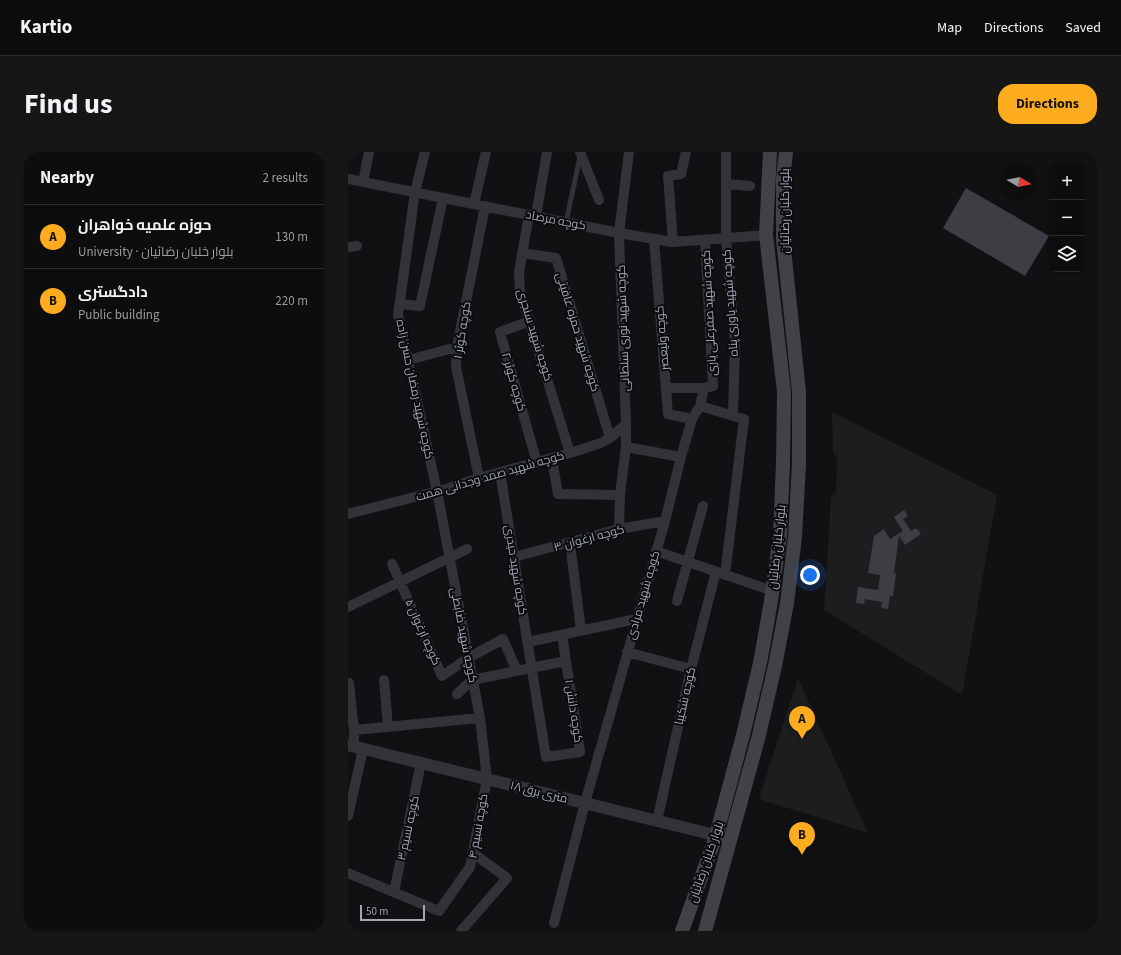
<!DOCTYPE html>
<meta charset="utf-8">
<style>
:root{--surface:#0d0d0e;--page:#161617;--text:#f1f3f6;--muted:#9a9c9e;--line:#2d2d2e;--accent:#fdac1f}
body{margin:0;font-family:"Source Sans 3",Cairo,sans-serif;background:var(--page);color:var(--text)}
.controls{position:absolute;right:12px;top:12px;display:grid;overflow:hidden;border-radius:8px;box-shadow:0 1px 3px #0004}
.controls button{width:36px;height:36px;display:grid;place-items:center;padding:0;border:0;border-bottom:1px solid var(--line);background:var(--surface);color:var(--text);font:20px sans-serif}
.compass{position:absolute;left:653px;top:12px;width:36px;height:36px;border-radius:50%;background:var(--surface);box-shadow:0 1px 3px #0004;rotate:100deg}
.scale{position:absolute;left:12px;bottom:10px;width:65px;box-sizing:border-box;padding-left:4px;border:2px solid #a1a8b4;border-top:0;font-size:11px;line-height:14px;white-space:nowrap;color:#a1a8b4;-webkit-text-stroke:3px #0c0c0e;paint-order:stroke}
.you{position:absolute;left:462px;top:423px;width:14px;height:14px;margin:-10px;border:3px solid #fff;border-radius:50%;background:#1a73e8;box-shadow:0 0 0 6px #1a73e833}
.badge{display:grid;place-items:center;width:26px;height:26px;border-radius:50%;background:var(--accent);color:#111;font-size:13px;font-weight:700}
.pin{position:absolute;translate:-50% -33px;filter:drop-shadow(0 1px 2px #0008)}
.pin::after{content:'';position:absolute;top:21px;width:14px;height:12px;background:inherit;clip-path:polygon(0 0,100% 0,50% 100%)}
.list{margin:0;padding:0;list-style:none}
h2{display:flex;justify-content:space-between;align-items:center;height:52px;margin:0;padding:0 16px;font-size:17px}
h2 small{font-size:13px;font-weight:400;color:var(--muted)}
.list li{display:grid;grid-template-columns:26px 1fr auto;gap:12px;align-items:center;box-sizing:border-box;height:64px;padding:0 16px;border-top:1px solid var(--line)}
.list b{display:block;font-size:15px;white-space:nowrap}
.list p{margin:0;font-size:13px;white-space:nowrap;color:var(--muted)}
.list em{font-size:13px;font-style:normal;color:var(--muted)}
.icon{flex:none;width:22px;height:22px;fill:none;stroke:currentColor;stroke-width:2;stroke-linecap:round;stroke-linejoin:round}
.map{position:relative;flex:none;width:749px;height:779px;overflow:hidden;border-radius:16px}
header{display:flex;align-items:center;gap:24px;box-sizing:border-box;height:56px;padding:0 20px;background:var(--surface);border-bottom:1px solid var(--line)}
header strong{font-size:19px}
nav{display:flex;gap:22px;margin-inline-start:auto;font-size:14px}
.intro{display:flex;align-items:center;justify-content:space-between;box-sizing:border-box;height:96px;padding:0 24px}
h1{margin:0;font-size:28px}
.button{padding:10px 18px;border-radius:16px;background:var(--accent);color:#111;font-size:14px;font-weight:700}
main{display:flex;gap:24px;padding:0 24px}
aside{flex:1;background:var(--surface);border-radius:16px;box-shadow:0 1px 3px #0004}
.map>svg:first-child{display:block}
.built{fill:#1d1d20}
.building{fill:#3d3e43}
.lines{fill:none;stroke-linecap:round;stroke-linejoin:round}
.service{stroke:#323338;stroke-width:5}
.minor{stroke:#323338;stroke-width:10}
.tertiary{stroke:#323338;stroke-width:12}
.secondary{stroke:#404248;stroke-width:14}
.labels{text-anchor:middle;stroke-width:4;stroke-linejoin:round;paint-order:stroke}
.street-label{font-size:12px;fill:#a1a8b4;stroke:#0c0c0e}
</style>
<header>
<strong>Kartio</strong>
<nav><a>Map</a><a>Directions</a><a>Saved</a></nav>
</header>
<div class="intro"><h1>Find us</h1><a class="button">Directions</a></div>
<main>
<aside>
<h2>Nearby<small>2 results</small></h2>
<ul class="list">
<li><span class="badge">A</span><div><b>حوزه علمیه خواهران</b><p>University · بلوار خلبان رضائیان</p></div><em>130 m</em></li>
<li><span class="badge">B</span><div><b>دادگستری</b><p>Public building</p></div><em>220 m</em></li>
</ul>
</aside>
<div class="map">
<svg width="749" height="779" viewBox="0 0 749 779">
<rect width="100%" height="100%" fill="#111113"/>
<path class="built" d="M484 260 649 343 614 543 476 458 483 345 488 340 489 304 485 302Z
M450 526 520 681 411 647Z"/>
<path class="building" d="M618 36 701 84 677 124 595 76Z
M556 358 560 364 555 367 563 379 568 376 573 382 557 393 551 384 546 421H548L545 444H542L540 457 533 456 534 450 517 447 516 452 508 451 510 435 530 438 532 423 520 421 526 384 536 377 542 387 555 379 546 365Z"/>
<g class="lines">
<path class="service" d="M218 70 232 5"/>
<path class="minor" d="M232 0 251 48
M378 0V86L387 192 385 263
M0 27 271 81 325 90 418 83
M15 30 21 0
M378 32 402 34
M126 52 138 0
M181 63 171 120 172 140 222 301
M188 64 199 0
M306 87 320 262 344 267
M325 90 320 24 333 22 338 0
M0 95 9 94
M174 101 208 106 262 286
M52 152 72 154 95 46
M182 169 152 180 189 311
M60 208 109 195
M318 236H356L365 234 357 88
M352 254 396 267 377 423
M278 295 333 305
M204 307 210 342 272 343
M152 320 198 605 232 600 214 483
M131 326 108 215 109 195 137 54
M0 362 98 337 131 326 222 301 253 291 262 286 278 272
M271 377 272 343 278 295V272L271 81 281 0
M222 391 233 479
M308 399 425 439
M166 405 271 377 317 369
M44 412 94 524 120 506 155 487 169 519
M329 449 355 354
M0 455 119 397
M180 490 288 467
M279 500 343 517
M36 528 40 575
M1 531 6 578V594
M109 542 124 528 218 509
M6 578 132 566
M0 664 15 597
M309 669 343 517 368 419
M0 721 91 759 122 715 139 627 132 566 89 339 50 163 67 40 77 0
M46 740 73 611
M206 771 237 651 317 369 333 305 344 267 352 254 356 236
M113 779 159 726 125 701"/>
<path class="tertiary" d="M0 593 383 687"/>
<path class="secondary" d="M334 779 368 684 395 583 412 511 423 449 432 384 435 311 436 240 418 83 422 0
M357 779 410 587 427 514 439 451 447 385 451 312V240L435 87V27L438 0"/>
</g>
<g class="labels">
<g class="street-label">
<text transform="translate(437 59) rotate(-90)" y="4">بلوار خلبان رضائیان</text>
<text transform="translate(208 68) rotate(11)" y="4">کوچه مرصاد</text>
<text transform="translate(382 151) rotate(-94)" y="4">کوچه شهید یاوری پناه</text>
<text transform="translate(361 161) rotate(-93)" y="4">کوچه شهید صفرعلی یاری</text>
<text transform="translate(275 176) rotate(-92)" y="4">کوچه شهید نوری سلطانی</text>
<text transform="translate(114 178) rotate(-81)" y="4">کوچه کوثر ۱</text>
<text transform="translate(230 180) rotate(73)" y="4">کوچه شهید حمزه عافیتی</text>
<text transform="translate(187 183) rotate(73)" y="4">کوچه شهید سنجری</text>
<text transform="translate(314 186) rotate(-95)" y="4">کوچه ولیعصر</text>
<text transform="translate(166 230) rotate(74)" y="4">کوچه کوثر ۲</text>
<text transform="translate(67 237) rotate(78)" y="4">کوچه شهید رمضان حسن زاده</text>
<text transform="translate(142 324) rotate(-16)" y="4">کوچه شهید صمد وجدانی همت</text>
<text transform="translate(241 386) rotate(-15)" y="4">کوچه ارغوان ۳</text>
<text transform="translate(429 395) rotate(-84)" y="4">بلوار خلبان رضائیان</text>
<text transform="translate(168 418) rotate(81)" y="4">کوچه شهید حیدری</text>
<text transform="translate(295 443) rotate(-74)" y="4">کوچه شهید مرادی</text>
<text transform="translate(75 480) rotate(66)" y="4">کوچه ارغوان ۵</text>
<text transform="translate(116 483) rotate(79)" y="4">کوچه شهید ضابطی</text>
<text transform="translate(337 544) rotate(-77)" y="4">کوچه شکیبا</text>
<text transform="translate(226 559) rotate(81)" y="4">کوچه دانش ۱</text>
<text transform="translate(191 640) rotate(14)" y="4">۱۸ متری برق</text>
<text transform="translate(130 674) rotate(-80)" y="4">کوچه نسیم ۴</text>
<text transform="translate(60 676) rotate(-78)" y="4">کوچه نسیم ۳</text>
<text transform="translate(358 710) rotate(-71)" y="4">بلوار خلبان رضائیان</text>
</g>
</g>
</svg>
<div class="controls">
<button>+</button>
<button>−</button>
<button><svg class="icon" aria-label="layers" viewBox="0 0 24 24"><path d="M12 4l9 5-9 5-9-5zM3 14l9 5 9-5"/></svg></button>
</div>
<svg class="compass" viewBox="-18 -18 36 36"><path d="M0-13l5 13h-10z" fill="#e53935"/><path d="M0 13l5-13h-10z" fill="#9a9c9e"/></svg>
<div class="scale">50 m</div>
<div class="you"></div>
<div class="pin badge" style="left:454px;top:587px">A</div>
<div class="pin badge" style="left:454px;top:703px">B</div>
</div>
</main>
